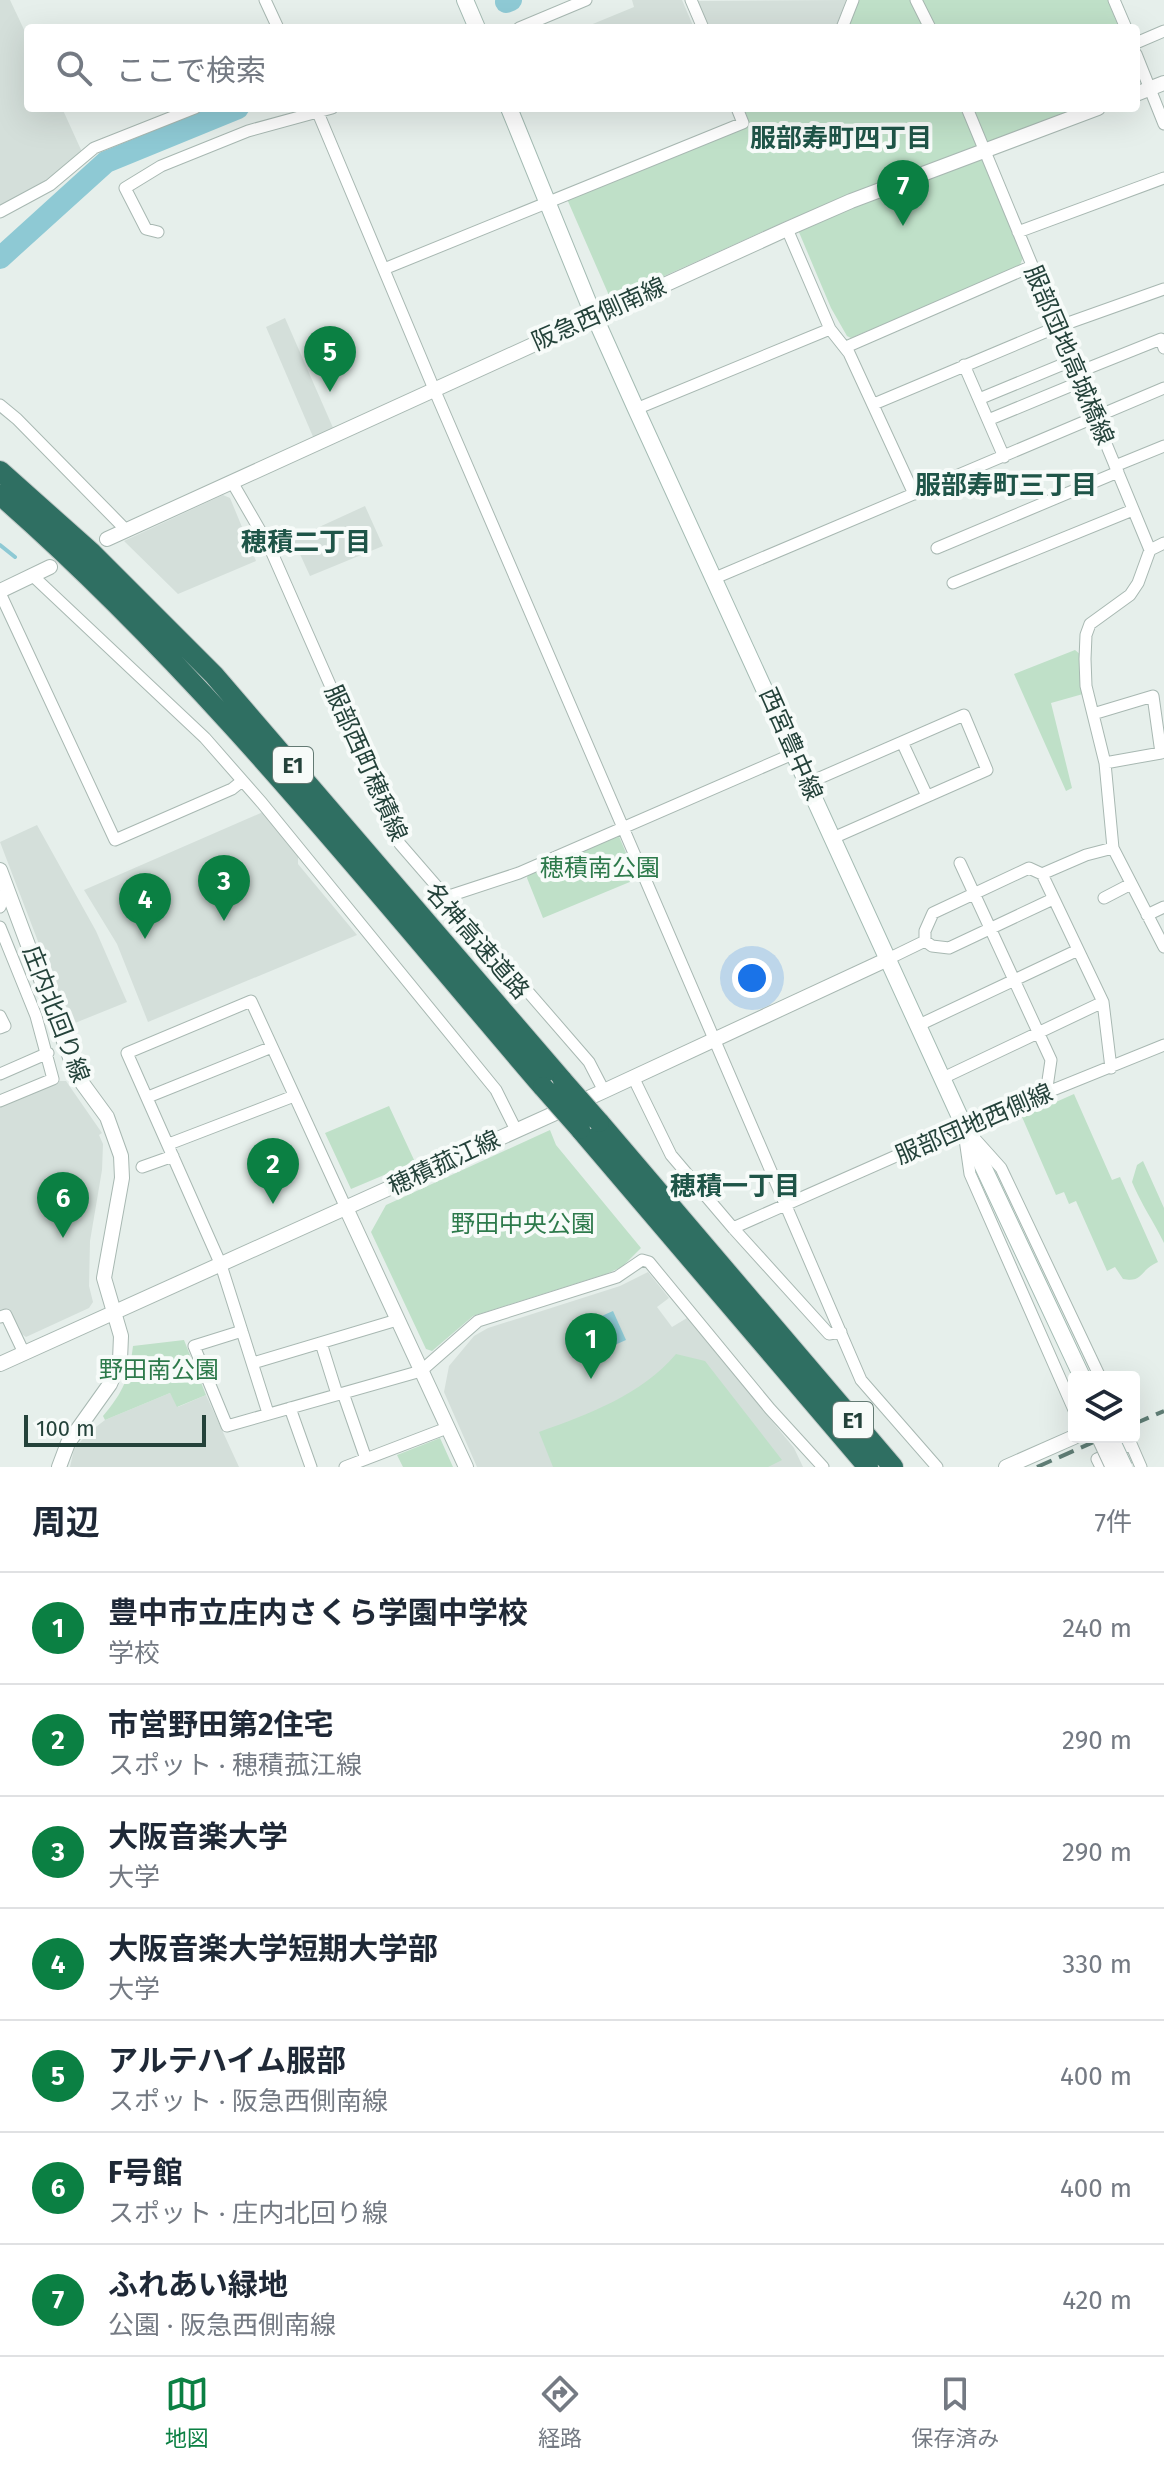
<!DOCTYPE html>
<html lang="ja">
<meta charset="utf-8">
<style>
:root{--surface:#fff;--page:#f2f2f3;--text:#1f2937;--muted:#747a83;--line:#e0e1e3;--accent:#0b8043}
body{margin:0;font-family:"Fira Sans","Noto Sans JP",sans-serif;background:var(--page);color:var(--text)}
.controls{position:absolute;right:24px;bottom:24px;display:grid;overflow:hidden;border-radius:8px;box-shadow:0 8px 32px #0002}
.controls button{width:72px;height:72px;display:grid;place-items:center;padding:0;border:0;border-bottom:2px solid var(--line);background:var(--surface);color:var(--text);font:40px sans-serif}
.scale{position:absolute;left:24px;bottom:20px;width:182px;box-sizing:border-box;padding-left:8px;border:4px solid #24423a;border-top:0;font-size:22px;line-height:28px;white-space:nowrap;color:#24423a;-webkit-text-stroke:6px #f7fbf9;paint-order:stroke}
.you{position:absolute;left:752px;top:978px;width:28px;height:28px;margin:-20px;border:6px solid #fff;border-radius:50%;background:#1a73e8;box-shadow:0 0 0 12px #1a73e833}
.badge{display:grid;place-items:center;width:52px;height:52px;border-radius:50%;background:var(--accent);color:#fff;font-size:26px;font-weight:700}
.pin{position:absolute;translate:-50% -66px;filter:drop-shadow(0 2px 4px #0008)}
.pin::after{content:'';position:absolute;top:42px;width:28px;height:24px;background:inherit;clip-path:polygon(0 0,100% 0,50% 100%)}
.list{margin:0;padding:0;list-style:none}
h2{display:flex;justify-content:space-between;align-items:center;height:104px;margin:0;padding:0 32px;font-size:34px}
h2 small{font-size:26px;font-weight:400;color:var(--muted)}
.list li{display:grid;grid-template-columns:52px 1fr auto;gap:24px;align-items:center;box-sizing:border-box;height:112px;padding:0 32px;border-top:2px solid var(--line)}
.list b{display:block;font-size:30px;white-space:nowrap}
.list p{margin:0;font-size:26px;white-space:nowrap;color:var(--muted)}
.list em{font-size:26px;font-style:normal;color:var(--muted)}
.icon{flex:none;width:44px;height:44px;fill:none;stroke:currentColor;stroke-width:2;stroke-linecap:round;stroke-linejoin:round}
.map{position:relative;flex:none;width:1164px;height:1467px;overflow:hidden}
.search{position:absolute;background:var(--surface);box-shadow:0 8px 32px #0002;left:24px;right:24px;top:24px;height:88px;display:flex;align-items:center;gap:20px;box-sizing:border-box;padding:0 28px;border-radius:8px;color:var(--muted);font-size:30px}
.sheet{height:888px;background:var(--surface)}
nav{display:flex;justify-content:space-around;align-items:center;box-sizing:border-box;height:112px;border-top:2px solid var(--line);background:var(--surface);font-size:22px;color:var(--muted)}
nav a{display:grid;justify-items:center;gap:4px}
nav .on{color:var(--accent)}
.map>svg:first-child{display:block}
.built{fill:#d4dfda}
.green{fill:#bfe0c8}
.water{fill:#8ec9d4}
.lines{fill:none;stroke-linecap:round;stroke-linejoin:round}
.stream{stroke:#8ec9d4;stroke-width:4}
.river{stroke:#8ec9d4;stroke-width:22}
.minor-casing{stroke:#a8b8b2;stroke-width:13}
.tertiary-casing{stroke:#a8b8b2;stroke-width:16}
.secondary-casing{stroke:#a4bbb3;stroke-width:18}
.motorway-casing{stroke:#c2cac8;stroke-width:22}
.minor{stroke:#fff;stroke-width:11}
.tertiary{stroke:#fff;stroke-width:14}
.secondary{stroke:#fff;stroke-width:16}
.motorway{stroke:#2f6f62;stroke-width:20}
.rail{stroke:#5f7d75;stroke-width:4;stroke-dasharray:16 8;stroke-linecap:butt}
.minor-bridge-casing{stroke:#a8b8b2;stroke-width:13;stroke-linecap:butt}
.secondary-bridge-casing{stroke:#a4bbb3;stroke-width:18;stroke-linecap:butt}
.motorway-bridge-casing{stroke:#c2cac8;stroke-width:22;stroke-linecap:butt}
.minor-bridge{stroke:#fff;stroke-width:11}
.secondary-bridge{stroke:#fff;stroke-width:16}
.motorway-bridge{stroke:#2f6f62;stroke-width:20}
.labels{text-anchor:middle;stroke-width:8;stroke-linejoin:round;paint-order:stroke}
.shield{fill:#f7fbf9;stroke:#637a73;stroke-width:2}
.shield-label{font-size:22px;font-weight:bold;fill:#24423a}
.street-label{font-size:24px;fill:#24423a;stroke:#f7fbf9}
.park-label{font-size:24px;fill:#2d7a4b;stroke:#f7fbf9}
.neighbourhood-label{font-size:26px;font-weight:bold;fill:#1f5548;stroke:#f7fbf9}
</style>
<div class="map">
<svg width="1164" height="1467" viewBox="0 0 1164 1467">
<rect width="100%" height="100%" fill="#e6efeb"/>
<path class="built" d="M0 0H10L28 38V108H62L82 152 50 178 0 208Z
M632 0H682L694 28H583L634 7Z
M846 0 836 26 832 28H709L697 1Z
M285 318 334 430 314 439 266 327Z
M223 495 230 498 256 561 178 594 124 541Z
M365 506 383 546 310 576 293 539Z
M263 812 298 854V864L357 935 148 1022 117 944 84 890Z
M37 825 96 931 127 1002 70 1025 0 842Z
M56 1081H66L102 1133 99 1135 103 1144 102 1170 90 1241 89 1286 93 1302 89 1308 26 1337 20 1333 9 1309 0 1313V1104Z
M648 1272 669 1298 657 1307 672 1327 687 1318 794 1448 803 1467H477L444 1392 449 1366 474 1336 488 1328 620 1286Z
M170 1393 178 1407 206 1395 239 1467H70L74 1449 88 1433 105 1420Z"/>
<path class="green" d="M859 0H1109L1120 28H848Z
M744 108H1080L977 147 1023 258 1019 267 851 338 847 336 831 308 793 218 611 300 567 199 750 125Z
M1075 650 1081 655 1083 694 1051 703 1072 788 1066 791 1014 674Z
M618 834 637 879 543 918 527 878 528 874Z
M1074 1094 1112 1180 1120 1177 1158 1262C1139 1270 1144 1283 1123 1279L1115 1267 1107 1271 1076 1201 1069 1204 1064 1192 1056 1195 1022 1117Z
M389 1106 415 1162 351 1189 325 1133Z
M550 1130 556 1145 641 1248 622 1267 606 1274 473 1316 432 1351 426 1349 371 1232 386 1205Z
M1143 1161 1164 1208V1243C1154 1222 1141 1204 1132 1182L1137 1165Z
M184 1340 206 1395 177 1407 170 1393 105 1420 103 1416C124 1391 129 1378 133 1346Z
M676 1354 705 1361 782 1460 768 1467H553L539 1432C589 1414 641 1395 676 1354Z
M440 1438 453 1467H403L397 1455Z"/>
<path class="water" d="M613 1311 626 1340 585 1358 572 1329Z"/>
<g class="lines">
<path class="stream" d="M0 545 15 557"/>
<path class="river" d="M506 2 511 0
M0 258 106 162 238 108"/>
<defs>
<path id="minor" d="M265 0 278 28
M691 0 703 28
M916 0 930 28
M1114 0 1126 28
M519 28 586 0
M842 28 853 0
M1136 43 1164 31
M1136 54 1164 124
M316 108 434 389 861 1380 937 1467
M967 108 1150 550
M0 212 50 185 94 148 195 108
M787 229 830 329 849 353 914 494
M158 232 146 229 125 188 161 166 248 131 332 108
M1018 232 1164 178
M384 269 743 123 737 108
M846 347 1032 266
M964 365 1004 457
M1076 373 1161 339 1164 348
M979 399 1071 361
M874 404 1057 327 1164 289
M0 405 17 419 126 530
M636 409 830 329
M988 420 1080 382
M1115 466 1164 446
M232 482 269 546 400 844 589 1062 604 1091
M937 548 1118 472
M1150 550 1138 583 1130 595 1090 624 1086 635 1085 659 1086 686 1105 763 1113 848 1164 947
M1150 550 1164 543
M33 576 205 738 262 803 496 1090 516 1130
M715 578 1164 388
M953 583 1133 510
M0 593 115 840 232 789 242 781
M1093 714 1153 696 1161 753 1105 763
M902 742 927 796
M808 783 964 715 987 770 833 838
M960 863 1051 1060 1046 1094
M1042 874 1103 1002 1111 1068
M446 897 519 873 795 753
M1104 898 1129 885
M0 907 7 888
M1147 915 1164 907
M0 927 36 1016 53 1079 0 1101
M925 941 932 946 949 948 1053 899
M888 959 925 941V931L933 913 1029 868 1042 874 1086 855 1113 848
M0 1016 5 1026 0 1028
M919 1025 1078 950
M0 1074 48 1053
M633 1077 671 1155 733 1228 829 1334 841 1332
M943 1078 1103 1002
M148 1097 272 1047
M965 1139 970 1174 1074 1410
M975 1139 1001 1168 1100 1377
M169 1144 294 1096
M142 1167 173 1156
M733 1228 964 1126 1164 1045
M0 1317 6 1315 24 1353
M242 1331 194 1346 227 1426 421 1371 478 1321 617 1277 642 1260 649 1262 770 1409 823 1467
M321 1343 337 1394
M253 1363 397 1320
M343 1393 366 1459
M290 1408 311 1467
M268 1413 221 1265 127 1053 251 1001 346 1208
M1128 1437 1141 1467
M345 1467 447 1428
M1101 1467 1097 1459 1131 1444"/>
<path id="tertiary" d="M1136 94 1164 83
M107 539 787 229 851 201 1098 108
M0 591 50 567
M0 870 77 1076 107 1117 121 1156 122 1178 104 1278 121 1336 120 1360 110 1384 68 1443 59 1467
M346 1208 466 1467
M0 1364 604 1091 888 959
M1006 1467 1074 1437"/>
<path id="secondary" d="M465 0 477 28
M509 108 588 302 636 409 964 1126 1082 1377"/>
<path id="motorway" d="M0 471 92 553 214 675 563 1081
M0 495C202 672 369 884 543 1087
M599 1122 893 1467
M580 1129 868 1467"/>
</defs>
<use href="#minor" class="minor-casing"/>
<use href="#tertiary" class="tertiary-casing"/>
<use href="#secondary" class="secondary-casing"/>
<use href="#motorway" class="motorway-casing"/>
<use href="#minor" class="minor"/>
<use href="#tertiary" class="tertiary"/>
<use href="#secondary" class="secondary"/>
<use href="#motorway" class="motorway"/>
<path class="rail" d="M1134 1424 1164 1411
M1037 1467 1105 1437"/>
<defs>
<path id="minor-bridge" d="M1097 1437 1111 1467"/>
<path id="secondary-bridge" d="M1110 1437 1124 1467"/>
<path id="motorway-bridge" d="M563 1081 599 1122
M543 1087 580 1129"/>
</defs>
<use href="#minor-bridge" class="minor-bridge-casing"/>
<use href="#secondary-bridge" class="secondary-bridge-casing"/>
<use href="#motorway-bridge" class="motorway-bridge-casing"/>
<use href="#minor-bridge" class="minor-bridge"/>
<use href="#secondary-bridge" class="secondary-bridge"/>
<use href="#motorway-bridge" class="motorway-bridge"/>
</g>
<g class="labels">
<g class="shield">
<rect x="273" y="747" width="40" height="36" rx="6"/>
<rect x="833" y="1402" width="40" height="36" rx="6"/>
</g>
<g class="shield-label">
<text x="293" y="773">E1</text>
<text x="853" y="1428">E1</text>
</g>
<g class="street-label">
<text transform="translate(599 314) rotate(-24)" y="8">阪急西側南線</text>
<text transform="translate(1069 355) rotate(67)" y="8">服部団地高城橋線</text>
<text transform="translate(791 744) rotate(66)" y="8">西宮豊中線</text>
<text transform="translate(366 763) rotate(66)" y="8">服部西町穂積線</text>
<text transform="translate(477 941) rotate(49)" y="8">名神高速道路</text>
<text transform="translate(56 1014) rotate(69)" y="8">庄内北回り線</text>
<text transform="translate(974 1124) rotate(-23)" y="8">服部団地西側線</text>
<text transform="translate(444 1163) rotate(-25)" y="8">穂積菰江線</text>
</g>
<g class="park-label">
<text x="600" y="876">穂積南公園</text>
<text x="523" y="1232">野田中央公園</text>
<text x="159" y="1378">野田南公園</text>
</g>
<g class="neighbourhood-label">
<text x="841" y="147">服部寿町四丁目</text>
<text x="1006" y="494">服部寿町三丁目</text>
<text x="306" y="551">穂積二丁目</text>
<text x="735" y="1195">穂積一丁目</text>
</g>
</g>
</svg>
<div class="controls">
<button><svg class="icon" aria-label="layers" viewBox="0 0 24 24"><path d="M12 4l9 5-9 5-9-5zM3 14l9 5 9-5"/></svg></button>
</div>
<div class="scale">100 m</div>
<div class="you"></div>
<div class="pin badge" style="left:591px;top:1379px">1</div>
<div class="pin badge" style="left:273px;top:1204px">2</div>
<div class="pin badge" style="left:224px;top:921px">3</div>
<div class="pin badge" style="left:145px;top:939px">4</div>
<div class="pin badge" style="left:330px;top:392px">5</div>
<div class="pin badge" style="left:63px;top:1238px">6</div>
<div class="pin badge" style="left:903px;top:226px">7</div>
<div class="search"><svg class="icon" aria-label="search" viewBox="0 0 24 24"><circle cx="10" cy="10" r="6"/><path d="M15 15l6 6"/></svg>ここで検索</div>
</div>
<section class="sheet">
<h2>周辺<small>7件</small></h2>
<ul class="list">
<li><span class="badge">1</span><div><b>豊中市立庄内さくら学園中学校</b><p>学校</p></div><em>240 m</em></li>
<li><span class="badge">2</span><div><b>市営野田第2住宅</b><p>スポット · 穂積菰江線</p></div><em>290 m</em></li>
<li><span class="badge">3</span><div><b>大阪音楽大学</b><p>大学</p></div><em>290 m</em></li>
<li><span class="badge">4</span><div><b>大阪音楽大学短期大学部</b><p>大学</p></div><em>330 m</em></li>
<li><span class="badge">5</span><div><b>アルテハイム服部</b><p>スポット · 阪急西側南線</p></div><em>400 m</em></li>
<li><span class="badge">6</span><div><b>F号館</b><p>スポット · 庄内北回り線</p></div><em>400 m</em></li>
<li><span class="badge">7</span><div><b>ふれあい緑地</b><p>公園 · 阪急西側南線</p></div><em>420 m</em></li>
</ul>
</section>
<nav>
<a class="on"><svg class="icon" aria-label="map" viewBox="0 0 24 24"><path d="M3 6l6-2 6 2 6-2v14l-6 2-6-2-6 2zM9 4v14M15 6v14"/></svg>地図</a>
<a><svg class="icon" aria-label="directions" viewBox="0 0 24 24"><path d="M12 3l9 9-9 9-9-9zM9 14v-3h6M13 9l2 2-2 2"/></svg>経路</a>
<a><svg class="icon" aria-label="saved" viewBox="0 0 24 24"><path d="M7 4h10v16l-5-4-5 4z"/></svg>保存済み</a>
</nav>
